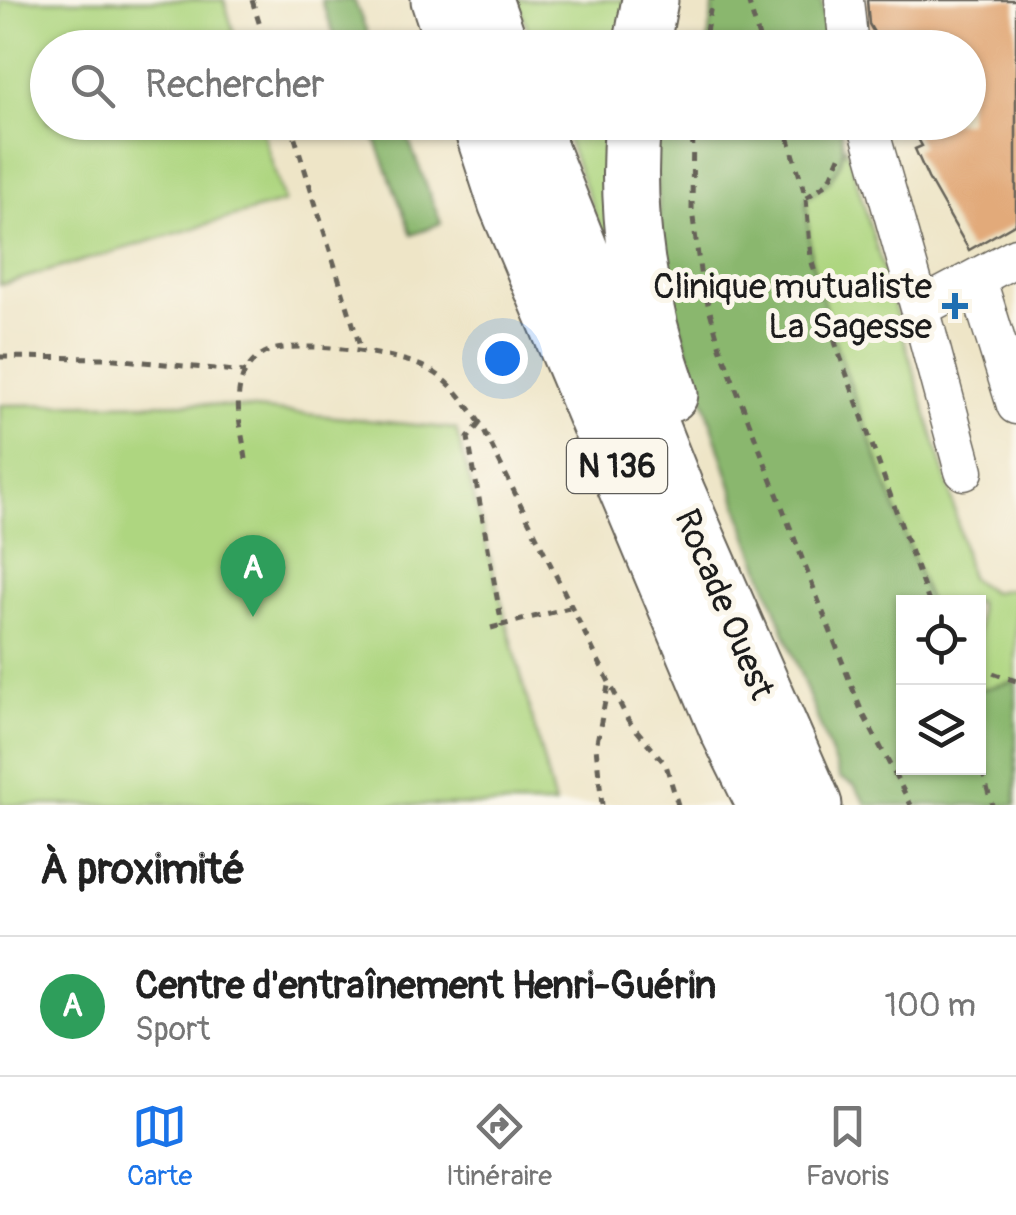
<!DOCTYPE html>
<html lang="fr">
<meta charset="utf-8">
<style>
:root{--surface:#fff;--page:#f2f2f2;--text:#222;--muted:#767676;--line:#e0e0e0;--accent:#1a73e8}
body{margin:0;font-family:Pangolin,sans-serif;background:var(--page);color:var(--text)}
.controls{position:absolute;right:30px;bottom:30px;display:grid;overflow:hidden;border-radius:0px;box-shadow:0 2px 8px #0004}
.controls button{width:90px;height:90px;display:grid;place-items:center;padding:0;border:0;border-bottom:2px solid var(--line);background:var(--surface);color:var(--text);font:50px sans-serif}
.you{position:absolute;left:502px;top:358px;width:35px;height:35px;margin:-25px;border:8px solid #fff;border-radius:50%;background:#1a73e8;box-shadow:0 0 0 15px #1a73e833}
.badge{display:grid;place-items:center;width:65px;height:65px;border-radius:50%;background:var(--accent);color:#fff;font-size:32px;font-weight:700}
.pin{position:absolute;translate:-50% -82px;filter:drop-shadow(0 2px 5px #0008)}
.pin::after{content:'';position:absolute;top:52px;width:35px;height:30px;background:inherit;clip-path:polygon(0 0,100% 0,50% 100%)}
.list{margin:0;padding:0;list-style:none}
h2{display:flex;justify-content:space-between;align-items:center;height:130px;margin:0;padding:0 40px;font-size:42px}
h2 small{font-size:32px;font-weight:400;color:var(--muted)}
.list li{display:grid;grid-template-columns:65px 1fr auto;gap:30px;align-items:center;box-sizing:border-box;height:140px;padding:0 40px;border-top:2px solid var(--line)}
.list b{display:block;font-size:38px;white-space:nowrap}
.list p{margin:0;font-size:32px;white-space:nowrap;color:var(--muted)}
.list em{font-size:32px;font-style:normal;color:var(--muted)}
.icon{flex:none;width:55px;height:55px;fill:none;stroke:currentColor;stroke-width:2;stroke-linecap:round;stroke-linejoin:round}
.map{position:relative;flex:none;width:1016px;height:805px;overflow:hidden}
.search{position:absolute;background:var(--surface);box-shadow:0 2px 8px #0004;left:30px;right:30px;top:30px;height:110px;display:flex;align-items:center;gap:25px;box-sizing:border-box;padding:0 35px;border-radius:55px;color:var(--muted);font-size:38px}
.sheet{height:270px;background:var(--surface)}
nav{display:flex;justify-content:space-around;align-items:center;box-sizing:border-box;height:140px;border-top:2px solid var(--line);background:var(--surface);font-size:28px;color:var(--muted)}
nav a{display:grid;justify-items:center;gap:5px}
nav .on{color:var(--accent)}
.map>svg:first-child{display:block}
.green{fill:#aed680;stroke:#65794e;stroke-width:2.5}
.forest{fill:#8ab76e;stroke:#536a45;stroke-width:2.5}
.building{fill:#e2aa7a}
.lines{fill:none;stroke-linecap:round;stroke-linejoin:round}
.minor-casing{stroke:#666258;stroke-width:41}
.highway-casing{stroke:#666258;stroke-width:59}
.path{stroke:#666258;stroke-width:5;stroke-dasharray:8 8;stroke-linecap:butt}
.minor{stroke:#fff;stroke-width:38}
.highway{stroke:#fff;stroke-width:55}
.poi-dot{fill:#1f6fb2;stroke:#fbf7ec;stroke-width:4}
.labels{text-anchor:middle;stroke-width:10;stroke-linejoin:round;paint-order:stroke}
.shield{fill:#fbf7ec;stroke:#5f5e5a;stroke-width:2.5}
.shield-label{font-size:32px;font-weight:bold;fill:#1c1c1c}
.poi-label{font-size:35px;fill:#1c1c1c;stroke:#fbf7ec;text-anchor:end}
.street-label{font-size:35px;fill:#1c1c1c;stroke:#fbf7ec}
</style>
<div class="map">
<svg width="1016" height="805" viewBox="0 0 1016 805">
<rect width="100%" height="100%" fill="#fbf7ec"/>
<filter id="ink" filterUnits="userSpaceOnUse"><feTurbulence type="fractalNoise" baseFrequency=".01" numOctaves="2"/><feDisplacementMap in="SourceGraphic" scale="20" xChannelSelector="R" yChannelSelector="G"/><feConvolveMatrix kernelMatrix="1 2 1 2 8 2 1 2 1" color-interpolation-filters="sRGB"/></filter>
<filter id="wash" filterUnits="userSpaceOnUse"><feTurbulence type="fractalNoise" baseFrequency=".0048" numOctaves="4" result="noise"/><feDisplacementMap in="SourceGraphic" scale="40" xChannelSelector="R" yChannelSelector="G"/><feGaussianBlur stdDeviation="2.25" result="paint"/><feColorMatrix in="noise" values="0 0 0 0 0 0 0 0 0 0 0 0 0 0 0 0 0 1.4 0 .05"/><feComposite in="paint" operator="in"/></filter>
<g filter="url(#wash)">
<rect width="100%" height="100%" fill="#eee5c7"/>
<path class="green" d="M0 0H224L238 47 48 48V122L260 123 284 202 0 285Z
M517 0H641L635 47H534Z
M561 123H626L616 270Z
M846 146 951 495 970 578 992 592 1016 588V681L979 690 978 602H929L836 345 811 259 806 198 829 182Z
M195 403 456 429 555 805H0V405Z"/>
<path class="forest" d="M321 0H354L373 47H339Z
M714 0H822L826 47H707Z
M369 123H402L441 223 412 235Z
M652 123H839C849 159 838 179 806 199L811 259 836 345 929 602H904V768H978L979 690 1016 681V805H867L854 785 840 778 747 533 664 277Z"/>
<g id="blocks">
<path class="building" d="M867 0H1016V223L969 250 928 178 915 149 922 146 909 122H968V48H883L869 24Z"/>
</g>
</g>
<g filter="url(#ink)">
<use href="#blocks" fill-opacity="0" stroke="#666258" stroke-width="2.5"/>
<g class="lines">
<defs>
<path id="minor" d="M844 0 849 48
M867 122 920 308 1016 257
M977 280 1016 405
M920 308 964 471"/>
<path id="highway" d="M439 0 455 48
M484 0 501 48
M641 48 650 0
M480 122 506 202 728 730 765 805
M529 122 676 490 814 805
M633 122C624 213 640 309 670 394"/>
</defs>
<use href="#minor" class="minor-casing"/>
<use href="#highway" class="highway-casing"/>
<path class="path" d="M252 0 267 48
M748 0 762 48
M703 48 712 0
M290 122 362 353
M693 122 692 210 701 279 720 347 861 710 911 805
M784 122 806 198 811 259 836 345 929 602
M806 198 829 182 842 152
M0 357 104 358 245 372
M480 423 468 438 502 625 569 608
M246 459C242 431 232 401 244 374 250 363 260 353 272 350 306 341 396 353 426 368 452 381 464 401 480 423L628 720 666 765 678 805
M491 628 502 625
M978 668 1016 681
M978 756 992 805
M602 805 596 747 608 686"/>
<use href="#minor" class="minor"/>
<use href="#highway" class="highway"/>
</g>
</g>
<path class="poi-dot" d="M950 291h10v10h10v10h-10v10h-10v-10h-10v-10h10z"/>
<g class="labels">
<rect class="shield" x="567" y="439" width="100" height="54" rx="8"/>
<g class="shield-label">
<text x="617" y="477">N 136</text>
</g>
<g class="poi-label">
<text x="932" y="298">Clinique mutualiste<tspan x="932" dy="40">La Sagesse</tspan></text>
</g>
<g class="street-label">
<text transform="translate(725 604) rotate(67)" y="12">Rocade Ouest</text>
</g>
</g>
</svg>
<div class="controls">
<button><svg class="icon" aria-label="locate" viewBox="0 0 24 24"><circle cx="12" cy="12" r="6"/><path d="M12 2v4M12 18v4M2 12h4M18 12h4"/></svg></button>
<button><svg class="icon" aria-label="layers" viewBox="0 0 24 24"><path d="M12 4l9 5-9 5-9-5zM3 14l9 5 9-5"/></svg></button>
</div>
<div class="you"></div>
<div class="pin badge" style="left:253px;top:617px;background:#2e9e5b">A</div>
<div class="search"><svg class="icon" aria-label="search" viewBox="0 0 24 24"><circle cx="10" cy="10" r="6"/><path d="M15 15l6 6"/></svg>Rechercher</div>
</div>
<section class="sheet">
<h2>À proximité<small></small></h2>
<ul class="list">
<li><span class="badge" style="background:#2e9e5b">A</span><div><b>Centre d'entraînement Henri-Guérin</b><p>Sport</p></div><em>100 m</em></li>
</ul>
</section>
<nav>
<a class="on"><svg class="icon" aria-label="map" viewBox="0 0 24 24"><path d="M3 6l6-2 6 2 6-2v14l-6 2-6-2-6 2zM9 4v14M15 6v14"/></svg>Carte</a>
<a><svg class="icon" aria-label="directions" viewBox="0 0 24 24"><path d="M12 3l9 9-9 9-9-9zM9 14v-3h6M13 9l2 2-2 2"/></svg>Itinéraire</a>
<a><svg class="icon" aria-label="saved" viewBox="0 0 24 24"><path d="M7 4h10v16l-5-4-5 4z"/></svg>Favoris</a>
</nav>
